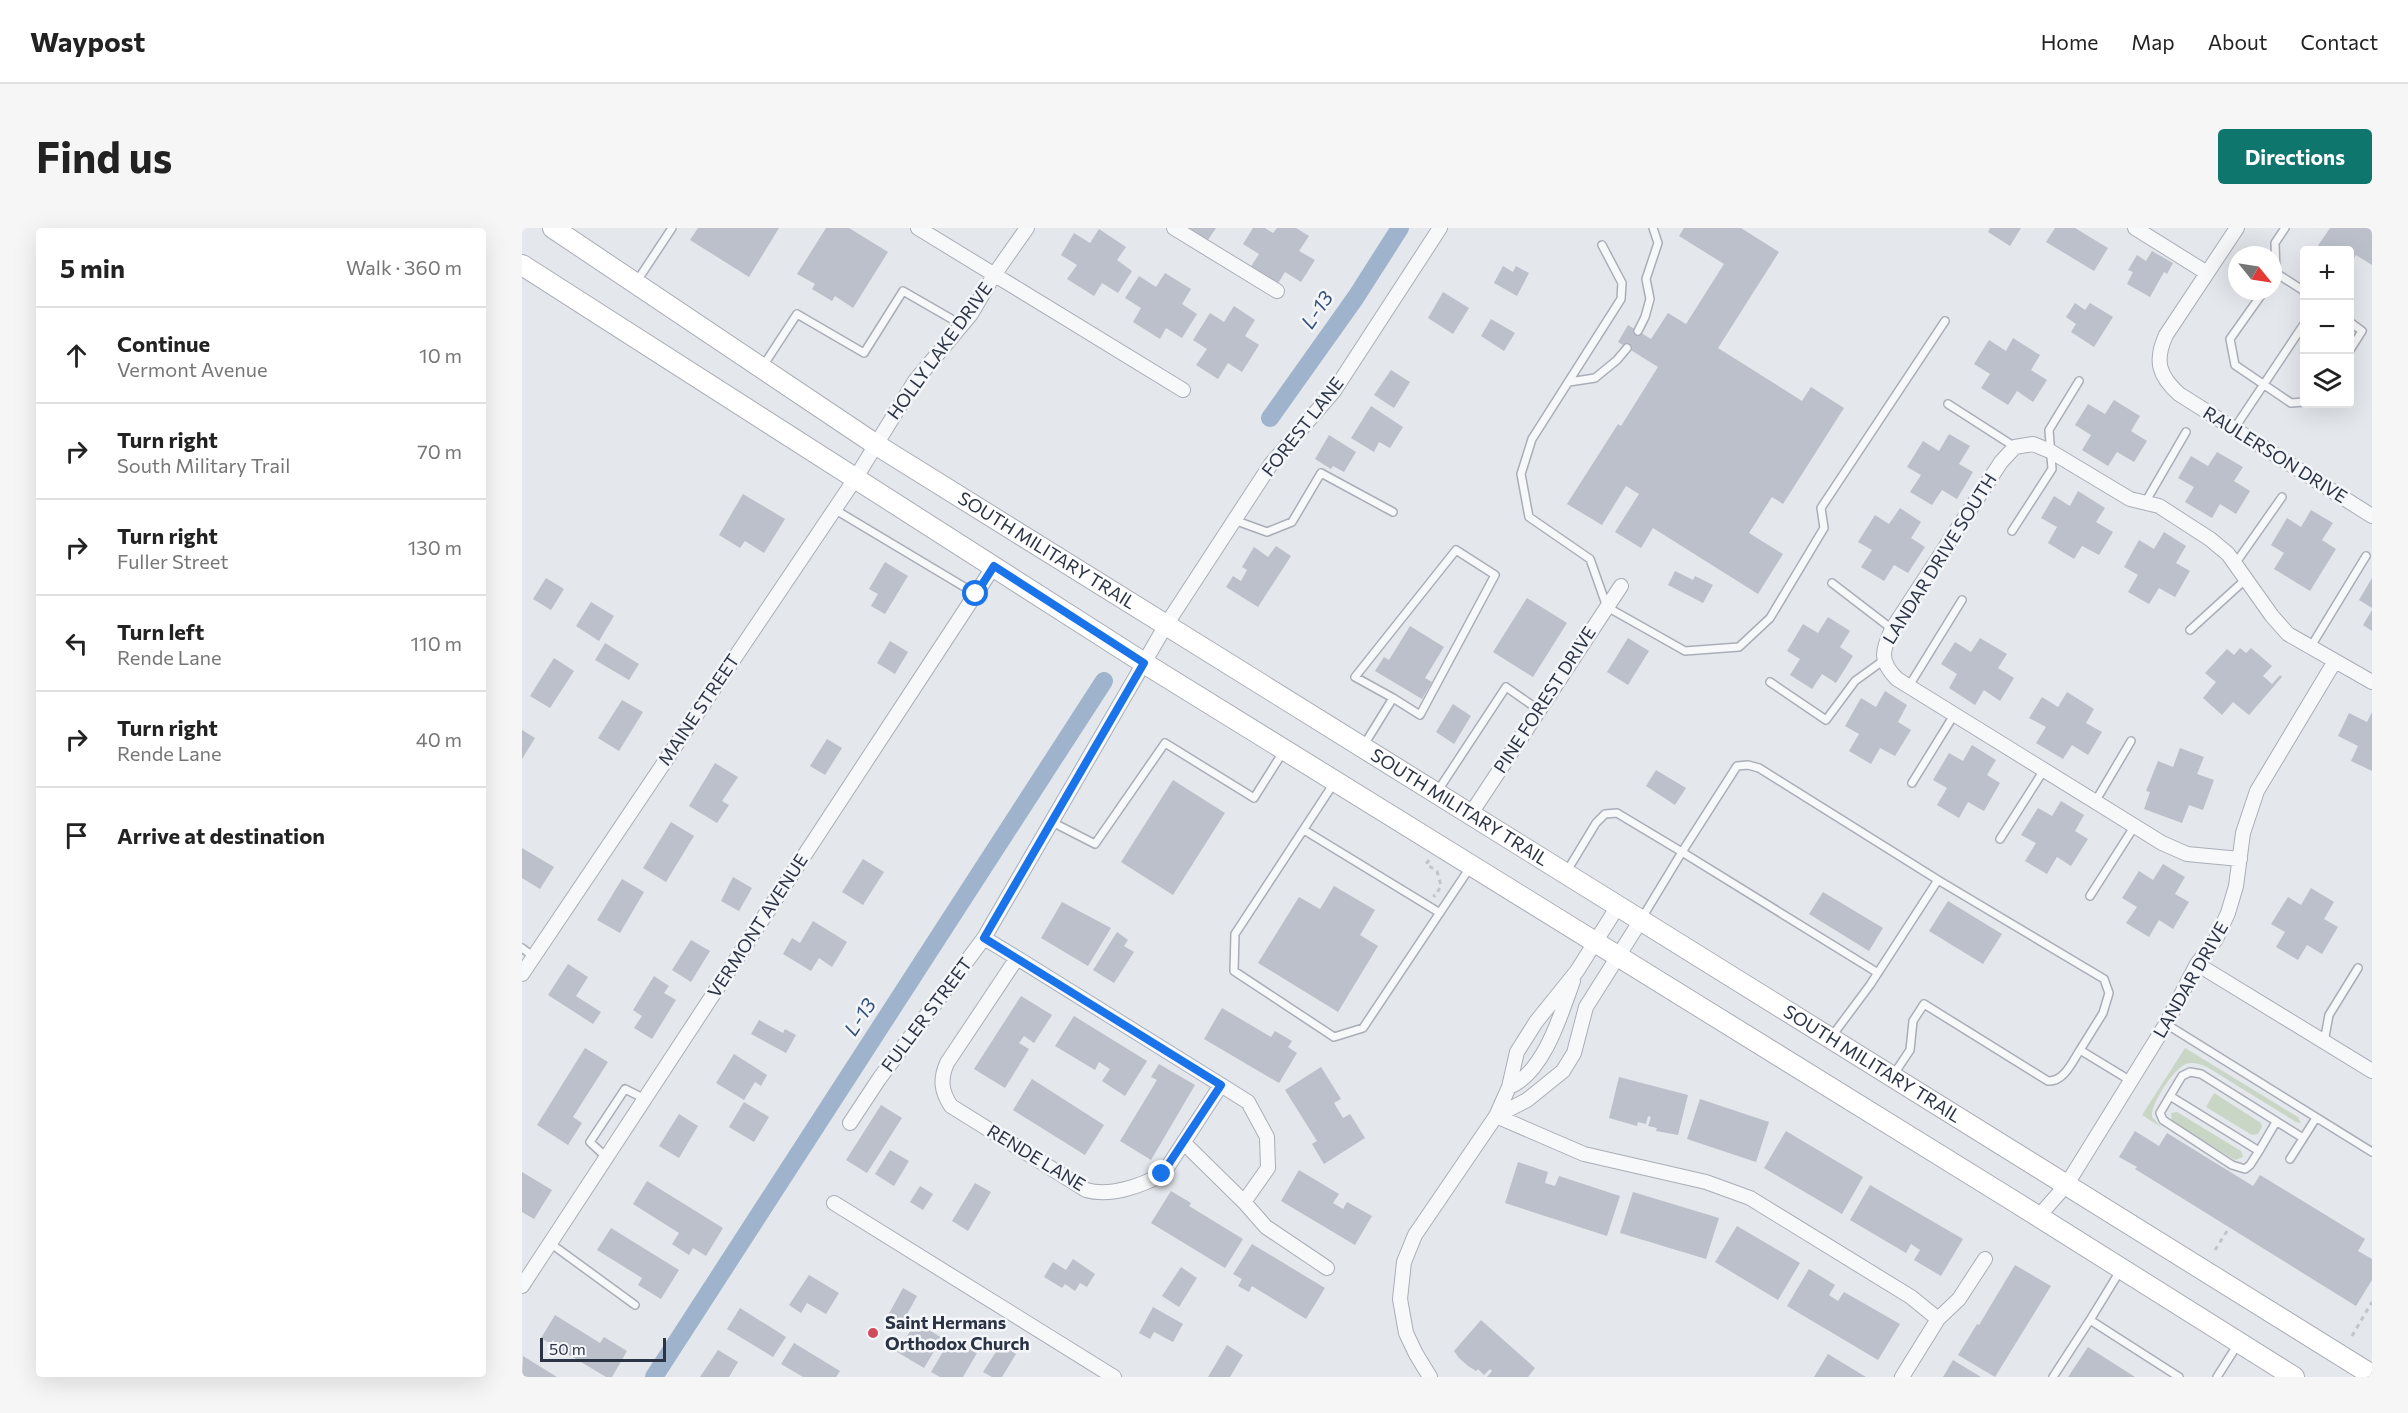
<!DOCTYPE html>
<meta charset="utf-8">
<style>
:root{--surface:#fff;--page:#f6f6f6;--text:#222;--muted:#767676;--line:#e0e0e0;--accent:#0f766e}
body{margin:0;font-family:Commissioner,sans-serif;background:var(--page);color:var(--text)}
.controls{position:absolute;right:18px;top:18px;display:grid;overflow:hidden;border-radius:6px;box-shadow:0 6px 24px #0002}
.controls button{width:54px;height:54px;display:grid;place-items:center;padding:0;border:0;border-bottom:2px solid var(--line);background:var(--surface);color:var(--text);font:30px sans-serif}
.compass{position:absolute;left:1706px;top:18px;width:54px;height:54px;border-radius:50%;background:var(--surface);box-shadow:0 6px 24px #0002;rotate:120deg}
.scale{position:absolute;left:18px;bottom:15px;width:126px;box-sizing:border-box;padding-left:6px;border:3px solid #2b3445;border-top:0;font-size:16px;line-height:21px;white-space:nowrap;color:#2b3445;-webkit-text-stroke:4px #f4f6f9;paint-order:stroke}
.stop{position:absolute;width:18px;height:18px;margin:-14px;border:4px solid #1a73e8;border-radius:50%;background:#fff}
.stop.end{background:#1a73e8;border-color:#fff;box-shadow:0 2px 6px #0008}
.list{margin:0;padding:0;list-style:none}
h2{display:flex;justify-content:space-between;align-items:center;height:78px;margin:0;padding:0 24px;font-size:26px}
h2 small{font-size:20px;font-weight:400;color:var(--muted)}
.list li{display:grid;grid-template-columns:39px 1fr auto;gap:18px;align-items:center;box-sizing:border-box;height:96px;padding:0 24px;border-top:2px solid var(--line)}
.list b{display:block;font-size:22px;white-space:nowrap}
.list p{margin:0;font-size:20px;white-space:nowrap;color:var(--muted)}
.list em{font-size:20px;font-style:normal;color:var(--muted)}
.icon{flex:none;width:33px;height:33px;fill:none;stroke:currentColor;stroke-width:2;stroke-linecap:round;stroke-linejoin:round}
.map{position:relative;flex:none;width:1850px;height:1149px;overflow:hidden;border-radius:6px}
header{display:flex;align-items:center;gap:36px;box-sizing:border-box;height:84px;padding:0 30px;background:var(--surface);border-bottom:2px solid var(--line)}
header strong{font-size:28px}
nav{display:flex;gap:33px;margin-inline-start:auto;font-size:21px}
.intro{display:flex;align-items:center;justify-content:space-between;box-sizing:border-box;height:144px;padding:0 36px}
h1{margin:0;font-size:42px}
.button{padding:15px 27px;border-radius:6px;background:var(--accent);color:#fff;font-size:21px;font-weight:700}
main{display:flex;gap:36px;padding:0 36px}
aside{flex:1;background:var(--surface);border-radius:6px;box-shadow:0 6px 24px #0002}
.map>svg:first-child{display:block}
.green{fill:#c9d6c5}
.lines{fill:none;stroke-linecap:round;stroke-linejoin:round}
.canal{stroke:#9fb4cc;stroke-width:18}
.building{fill:#bbc0ca}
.lane-casing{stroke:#a9aeb7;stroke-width:10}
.street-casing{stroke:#a9aeb7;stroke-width:16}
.secondary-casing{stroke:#a9aeb7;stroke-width:22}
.path{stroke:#c2c5cb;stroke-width:3;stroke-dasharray:4.5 4.5;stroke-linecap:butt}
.lane{stroke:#f7f8fa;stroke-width:7}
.street{stroke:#f7f8fa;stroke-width:14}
.secondary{stroke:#fff;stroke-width:20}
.route{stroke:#1a73e8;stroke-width:8}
.poi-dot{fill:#d1495b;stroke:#f4f6f9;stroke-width:2}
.labels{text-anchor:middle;stroke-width:5;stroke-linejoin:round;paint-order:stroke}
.street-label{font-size:18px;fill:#2b3445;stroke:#f4f6f9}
.poi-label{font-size:18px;font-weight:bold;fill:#2b3445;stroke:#f4f6f9;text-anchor:start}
.water-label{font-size:20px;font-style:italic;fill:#34527a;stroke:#f4f6f9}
</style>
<header>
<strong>Waypost</strong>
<nav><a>Home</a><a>Map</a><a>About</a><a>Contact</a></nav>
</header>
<div class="intro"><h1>Find us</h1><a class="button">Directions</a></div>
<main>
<aside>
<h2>5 min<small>Walk · 360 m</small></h2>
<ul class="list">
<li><svg class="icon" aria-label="ahead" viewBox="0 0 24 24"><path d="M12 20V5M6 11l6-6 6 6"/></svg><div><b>Continue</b><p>Vermont Avenue</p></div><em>10 m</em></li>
<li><svg class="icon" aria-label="right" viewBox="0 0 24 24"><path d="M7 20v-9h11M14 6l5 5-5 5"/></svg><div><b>Turn right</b><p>South Military Trail</p></div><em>70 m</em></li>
<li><svg class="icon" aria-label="right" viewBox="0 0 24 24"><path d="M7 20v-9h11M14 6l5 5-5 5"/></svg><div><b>Turn right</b><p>Fuller Street</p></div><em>130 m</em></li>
<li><svg class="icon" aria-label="left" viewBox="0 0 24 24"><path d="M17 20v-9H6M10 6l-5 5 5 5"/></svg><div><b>Turn left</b><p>Rende Lane</p></div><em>110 m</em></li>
<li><svg class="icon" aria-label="right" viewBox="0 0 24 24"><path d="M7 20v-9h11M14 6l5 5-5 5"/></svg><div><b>Turn right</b><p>Rende Lane</p></div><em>40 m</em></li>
<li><svg class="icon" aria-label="arrive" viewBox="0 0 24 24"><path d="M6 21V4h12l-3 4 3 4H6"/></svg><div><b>Arrive at destination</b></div></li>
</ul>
</aside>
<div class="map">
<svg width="1850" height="1149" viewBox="0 0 1850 1149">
<rect width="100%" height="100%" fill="#e4e7ec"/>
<path class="green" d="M1663 820 1776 889 1779 895 1774 894 1685 839C1678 836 1669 833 1662 837 1651 842 1628 877 1630 889L1639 899 1620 887Z
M1692 865 1739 895 1740 899 1736 906 1730 907 1684 879Z
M1655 884 1719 923 1721 929 1713 932 1650 893 1649 885Z"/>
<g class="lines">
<path class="canal" d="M748 190 834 69 878 0
M132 1149 582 453"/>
</g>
<path class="building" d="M176 0H257L227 49 168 12Z
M304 0H327L366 24 331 80 313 68 310 73 290 61 293 56 275 46Z
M667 0H694L686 12Z
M731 0H743L751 5 755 0H774L787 8 777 23 793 32 779 54 763 44 755 57 728 40 737 26 721 16Z
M1162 0H1219L1257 24 1196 120 1280 173 1289 159 1322 180 1261 276 1250 269 1227 305 1261 326 1236 366 1131 300 1119 320 1093 304 1117 266 1104 258 1080 297 1045 276 1096 196 1099 198 1136 139 1096 114 1106 97 1129 111 1146 85 1164 96 1202 36 1157 8Z
M1468 0H1499L1488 18 1466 4Z
M1533 0H1553L1586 20 1572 43 1524 14Z
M1808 0H1850V37L1834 27 1828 37V22H1793Z
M577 1 604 19 595 32 610 43 596 65 580 55 572 68 545 51 555 37 539 27 552 5 568 15Z
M1630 23 1651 35 1645 46 1642 44 1628 69 1605 56 1611 44 1606 42 1615 27 1624 33Z
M981 38 991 44 994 38 1007 45 995 68 972 55Z
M643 45 669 61 660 76 675 86 660 110 644 100 638 111 611 94 619 80 603 70 617 48 634 59Z
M921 64 947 80 931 106 906 90Z
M1553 75 1563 82 1568 75 1591 89 1572 119 1549 104 1554 96 1544 89Z
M712 78 733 92 723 108 737 117 720 144 706 135 696 151 674 137 685 121 671 112 688 85 702 94Z
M969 91 993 105 982 123 959 108Z
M1491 110 1518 127 1509 142 1525 152 1511 174 1495 163 1486 177 1459 160 1468 146 1452 136 1467 112 1484 123Z
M869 142 888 154 872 180 852 167Z
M1592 172 1618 188 1609 203 1625 213 1612 234 1595 224 1586 238 1560 222 1569 207 1553 197 1566 176 1583 186Z
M849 178 881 199 868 220 857 214 852 224 829 210Z
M1427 206 1448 218 1437 236 1451 244 1435 271 1420 262 1410 277 1388 264 1399 247 1385 239 1401 213 1417 223Z
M807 207 834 224 822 244 811 238 809 241 793 231Z
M1695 224 1721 239 1712 253 1728 263 1714 286 1698 276 1690 290 1663 274 1672 259 1656 250 1669 228 1686 238Z
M1556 263 1583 280 1574 294 1591 304 1577 327 1560 318 1552 331 1526 315 1535 299 1519 290 1532 268 1548 278Z
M221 266 263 291 242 325 223 313 218 320 197 307Z
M1378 280 1399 294 1389 310 1403 319 1386 345 1372 337 1362 353 1339 339 1350 322 1336 314 1353 287 1367 296Z
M1789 282 1811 295 1800 312 1814 321 1788 363 1752 341 1762 325 1749 317 1765 290 1779 299Z
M1642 304 1664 318 1654 335 1668 343 1653 369 1637 360 1627 376 1606 364 1616 347 1602 339 1617 312 1632 321Z
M754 318 769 328 736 379 704 359 711 348 719 353 725 342 720 339 732 319 746 329Z
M363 334 386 348 363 386 349 378 356 366 347 361Z
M1153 343 1171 352 1173 348 1191 357 1181 375 1146 357Z
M24 350 42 361 29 382 11 371Z
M1850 350V380L1837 372Z
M1005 370 1045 395 1011 449 971 424Z
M69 374 92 388 77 413 54 398Z
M1850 382V403L1841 397Z
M1306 389 1328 403 1318 419 1331 428 1314 455 1300 446 1290 461 1268 447 1278 431 1265 423 1281 396 1296 405Z
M888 398 922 419 903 450 910 454 900 471 853 443 862 429 867 432Z
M1106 410 1127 423 1106 457 1085 444Z
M1458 410 1485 426 1476 440 1492 450 1478 473 1462 462 1453 477 1427 460 1435 446 1419 436 1433 414 1449 424Z
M368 413 386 424 373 446 355 435Z
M83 415 117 436 107 452 73 432Z
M1718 420 1724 425 1729 420 1750 438 1741 448 1750 456 1758 447 1760 449 1727 487 1711 474 1700 487 1681 470 1694 454 1683 445 1705 421 1712 427Z
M32 430 52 443 28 480 8 468Z
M1363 463 1385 477 1376 494 1389 502 1373 528 1358 520 1349 536 1327 523 1337 506 1323 498 1339 470 1354 479Z
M1545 464 1572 481 1564 495 1580 504 1566 527 1550 517 1541 531 1514 515 1524 499 1507 490 1520 469 1536 479Z
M100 472 121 484 97 523 76 510Z
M931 476 949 488 932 516 914 504Z
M1850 484V543L1829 533 1836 518 1816 508 1827 485 1845 494Z
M0 502 13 510 0 531Z
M305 511 320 520 303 547 288 538Z
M1450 517 1474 532 1465 547 1478 555 1462 583 1446 574 1437 590 1415 577 1425 560 1411 552 1427 525 1441 533Z
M1658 520 1682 529 1675 546 1692 552 1681 582 1667 577 1660 595 1622 581 1628 564 1624 563 1636 533 1651 539Z
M193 535 216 549 200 573 207 577 195 595 167 578Z
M1134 542 1164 560 1153 577 1124 558Z
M651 552 703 585 651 667 599 634Z
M1539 573 1562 587 1553 603 1566 611 1549 638 1535 629 1525 646 1503 633 1514 615 1499 607 1516 580 1530 588Z
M149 594 172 608 144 654 121 640Z
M0 620 32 639 18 661 0 650Z
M341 631 362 644 341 677 320 664Z
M1641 636 1663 649 1653 666 1667 674 1651 701 1637 692 1627 709 1604 695 1615 679 1600 670 1617 643 1631 652Z
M211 649 230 660 217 683 199 673Z
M100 651 122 664 98 705 75 692Z
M812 658 853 682 838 707 856 718 816 784 736 735 777 669 798 681Z
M1789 660 1812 674 1802 691 1816 699 1800 726 1785 717 1776 732 1754 719 1763 704 1749 696 1766 669 1779 677Z
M1301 664 1361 700 1347 723 1287 686Z
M1426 673 1480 706 1461 736 1407 703Z
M540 674 589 700 566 738 519 710Z
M291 693 325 714 310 739 297 730 289 743 261 726 270 710 278 715Z
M595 704 606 712 602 718 612 724 592 755 571 742Z
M169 712 188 723 169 754 150 742Z
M46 736 66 749 54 768 79 784 71 796 26 767Z
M132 748 147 758 142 765 154 772 130 811 112 800 120 788 111 782Z
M499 768 530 787 512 815 502 808 497 815 507 821 483 860 452 841Z
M700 780 749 809 753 803 770 813 766 819 775 825 757 855 682 811Z
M552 788 625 833 603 868 580 853 588 841 577 834 573 842 533 818Z
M237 792 261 805 263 801 274 807 264 825 229 806Z
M63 820 86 834 51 889 60 895 46 917 15 897Z
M212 826 245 847 239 858 233 854 222 872 194 855Z
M637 836 673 857 629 932 598 913 635 852 629 849Z
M799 839 819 871 812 875 821 890 828 886 843 910 802 936 790 916 795 913 763 862Z
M1097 849 1166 867 1156 907 1134 903 1135 900 1126 898 1129 889 1126 888 1124 896 1116 894 1115 898 1087 890Z
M510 851 582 897 563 927 491 882Z
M1178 871 1247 894 1234 934 1165 911Z
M222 874 247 889 232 914 207 899Z
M359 877 380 890 345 945 324 932Z
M157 886 176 898 157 930 137 918Z
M1264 903 1341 949 1320 986 1242 940Z
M1613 903 1637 918 1645 905 1731 958 1738 947 1843 1011 1836 1023 1850 1031V1052L1834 1078 1613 941 1615 939 1597 929Z
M368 922 387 933 372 958 353 946Z
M996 934 1026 944 1023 955 1033 958 1037 948 1098 968 1085 1008 983 975Z
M777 942 817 966 811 975 821 981 825 974 850 988 833 1017 759 973Z
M0 944 30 962 12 991 0 984Z
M125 953 201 1000 184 1028 171 1020 167 1027 150 1016 157 1005 111 976Z
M453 955 469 964 446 1003 430 993Z
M1348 957 1441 1011 1419 1048 1392 1032 1398 1022 1389 1016 1384 1025 1328 992Z
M398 958 411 966 401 982 388 974Z
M649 963 669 975 667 978 721 1011 703 1040 629 995Z
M1111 964 1197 990 1184 1031 1098 1005Z
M1215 998 1278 1035 1256 1072 1193 1034Z
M89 1000 157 1042 139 1071 116 1057 120 1050 75 1022Z
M730 1016 803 1060 784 1091 730 1058 727 1064 716 1058 720 1051 711 1046Z
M551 1031 573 1046 565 1059 558 1055 553 1063 543 1056 540 1060 522 1049 531 1034 544 1042Z
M1493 1037 1529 1058 1473 1149 1436 1127 1455 1096 1457 1097Z
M659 1039 675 1050 657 1079 640 1068Z
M1287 1041 1313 1057 1307 1067 1316 1073 1322 1064 1378 1096 1356 1132 1265 1078Z
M287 1047 317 1065 304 1086 285 1075 279 1085 267 1077Z
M381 1060 395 1068 378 1099 364 1091Z
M631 1079 661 1096 651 1114 632 1104 628 1111 617 1105Z
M218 1080 264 1109 251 1129 205 1101Z
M33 1087 78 1115 82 1109 105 1123 90 1149H84L19 1110Z
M959 1092 1013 1140 1006 1149H965L970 1143 968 1141 962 1147 956 1141 954 1143 946 1138 937 1130 932 1123Z
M394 1094 420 1110 402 1140 375 1124Z
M429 1110 455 1125 441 1149H418L409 1144Z
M272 1115 318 1143 314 1149H281L259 1136Z
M479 1116 494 1126 480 1149H470L461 1144Z
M705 1117 721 1127 708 1149H686Z
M1566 1119 1613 1149H1546Z
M196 1122 216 1134 207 1149H178Z
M1306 1126 1344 1149H1292Z
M1 1128 35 1149H0Z
M1431 1132 1459 1149H1421Z"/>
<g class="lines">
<defs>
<path id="lane" d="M1763 0 1753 15 1754 45 1782 63
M1080 17 1100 55 1099 71 1010 211 999 246 1007 289 1068 331 1085 379 1163 423 1217 419 1248 390 1302 300 1299 280 1423 93
M115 53 150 0
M1742 63 1708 111 1713 137 1769 175 1782 174
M1828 94 1840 103 1828 122
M1116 103 1123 89 1128 71 1124 51 1136 15 1131 0
M241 138 275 86 342 125 381 63 440 97
M1047 154 1073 150 1095 132 1105 120
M1426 176 1493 219
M1712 201 1782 96
M1624 273 1664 204
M312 281 454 366
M712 292 745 304 770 294 799 245 871 284
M1490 303 1530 241 1527 202 1557 153
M1713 336 1760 269
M1310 355 1370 401
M1668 402 1724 351
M1788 420 1844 328
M1248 454 1304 492 1333 453 1362 432
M1387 458 1440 372
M842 517 871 470 898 487 973 347 934 322 833 449 871 470
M812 555 713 706 712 743 812 809 841 800 949 638
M1390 555 1432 487
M915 564 984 459 1017 482
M1573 574 1609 513
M530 594 573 616 643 515 732 570 761 524
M782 602 918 685
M1478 611 1522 542
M1045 643 1074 595 1083 586 1095 585 1160 624 1120 690
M1568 668 1612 599
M0 720 12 729
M1356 745 1160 624 1215 538 1226 537 1237 540 1416 652
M1644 796 1850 924
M1310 808 1348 757 1416 652 1582 751 1587 765 1581 785 1558 822 1609 853
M1802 814 1807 787 1836 740
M1372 846 1388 822 1391 793 1402 776 1526 853C1542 854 1550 834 1558 822
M1648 868 1638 885 1641 892 1710 937 1723 941 1728 937 1737 923
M1754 894 1737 923 1648 868 1660 848 1668 844 1679 846 1781 910
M84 929 68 914 103 861 123 871
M1768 931 1794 890
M28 1015 113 1077
M1598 1043 1568 1092 1657 1149
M1531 1149 1568 1092
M1695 1149 1716 1116"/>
<path id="street" d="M396 0 661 162
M652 0 755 63
M1613 0 1685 45
M1715 0 1644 107C1632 133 1637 148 1657 166L1850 288
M948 587 1099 358
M1718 631 1665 626 1640 615 1375 451C1357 433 1360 423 1370 401L1479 234 1493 219 1511 216 1528 223 1608 271 1637 278 1688 311 1706 326 1750 388 1766 406 1850 454
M462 710 495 730 699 857 641 946C619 958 588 969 564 962L429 878C419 863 418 851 425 835L495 730
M1675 736 1850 843
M0 746 333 251 393 153 449 86 472 47 505 0
M699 857 726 874 745 909 746 940 722 974
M987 859C1022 845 1039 786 1051 753
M974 888 1062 926 1184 954 1228 970 1389 1069 1416 1091
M974 888 1005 872 1041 843 1052 825 1064 779 1119 692
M328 895 357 851 462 710 644 397 749 236 812 163 918 0
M662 915 722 974 744 999 805 1040
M312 975 592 1149
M1517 988 1545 956 1644 796 1675 736 1694 711 1706 685 1714 658 1721 605 1735 563 1813 433
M0 1058 472 338
M908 1149 894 1126 884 1105 878 1071 882 1034 893 1007 974 888 987 859 995 824 1014 794 1055 743 1096 678
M1380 1149 1416 1091 1437 1071 1463 1031"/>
<g id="secondary">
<path id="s1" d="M31 0 353 216 1850 1147"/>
<path d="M0 37 622 435 1490 972 1772 1149"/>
</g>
</defs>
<use href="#lane" class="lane-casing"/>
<use href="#street" class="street-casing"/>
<use href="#secondary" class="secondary-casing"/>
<path class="path" d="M907 632 904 636 915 643 919 658 913 668 911 667
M1693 1022 1705 1003
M1830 1108 1850 1074"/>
<use href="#lane" class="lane"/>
<use href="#street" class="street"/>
<use href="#secondary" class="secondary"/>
</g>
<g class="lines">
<path class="route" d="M454 366 472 338 622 435 462 710 699 857 640 946"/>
</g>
<circle class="poi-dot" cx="351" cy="1105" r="6"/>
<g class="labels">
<g class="street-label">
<text transform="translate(418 123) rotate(-54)" y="6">HOLLY LAKE DRIVE</text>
<text transform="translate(781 199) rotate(-52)" y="6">FOREST LANE</text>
<text transform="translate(1753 227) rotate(32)" y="6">RAULERSON DRIVE</text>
<text dy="6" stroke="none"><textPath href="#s1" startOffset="590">SOUTH MILITARY TRAIL</textPath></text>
<text transform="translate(1418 331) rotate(-58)" y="6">LANDAR DRIVE SOUTH</text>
<text transform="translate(1023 472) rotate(-57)" y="6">PINE FOREST DRIVE</text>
<text transform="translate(177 482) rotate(-56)" y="6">MAINE STREET</text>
<text dy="6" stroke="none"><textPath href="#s1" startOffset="1076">SOUTH MILITARY TRAIL</textPath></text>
<text transform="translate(236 698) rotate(-57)" y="6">VERMONT AVENUE</text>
<text transform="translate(1669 752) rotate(-60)" y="6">LANDAR DRIVE</text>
<text transform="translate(405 787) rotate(-53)" y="6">FULLER STREET</text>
<text dy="6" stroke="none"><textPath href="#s1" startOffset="1562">SOUTH MILITARY TRAIL</textPath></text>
<text transform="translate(514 930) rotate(31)" y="6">RENDE LANE</text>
</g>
<g class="poi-label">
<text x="363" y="1101">Saint Hermans<tspan x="363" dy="21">Orthodox Church</tspan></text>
</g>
<g class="water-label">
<text transform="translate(795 82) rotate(-56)" y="7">L-13</text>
<text transform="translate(338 789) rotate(-57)" y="7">L-13</text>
</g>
</g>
</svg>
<div class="controls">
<button>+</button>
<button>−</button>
<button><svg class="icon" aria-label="layers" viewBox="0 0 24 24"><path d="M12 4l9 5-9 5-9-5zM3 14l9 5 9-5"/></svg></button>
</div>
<svg class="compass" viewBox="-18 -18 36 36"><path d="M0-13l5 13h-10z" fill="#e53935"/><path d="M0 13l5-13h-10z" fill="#767676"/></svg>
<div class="scale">50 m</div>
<div class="stop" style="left:454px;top:366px"></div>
<div class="stop end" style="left:640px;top:946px"></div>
</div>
</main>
